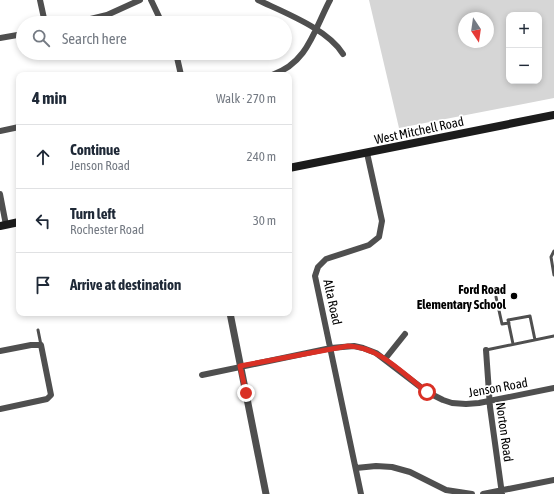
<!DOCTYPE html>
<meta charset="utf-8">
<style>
:root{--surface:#fff;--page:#f6f6f7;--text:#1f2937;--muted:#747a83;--line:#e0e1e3}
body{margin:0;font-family:"Asap Condensed",sans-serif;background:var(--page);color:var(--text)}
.controls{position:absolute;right:12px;top:12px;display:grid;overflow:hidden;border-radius:8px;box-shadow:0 2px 6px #0003}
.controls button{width:36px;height:36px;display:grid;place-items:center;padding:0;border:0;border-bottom:1px solid var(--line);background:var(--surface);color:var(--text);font:20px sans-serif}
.compass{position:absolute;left:458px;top:12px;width:36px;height:36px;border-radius:50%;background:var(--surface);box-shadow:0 2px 6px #0003;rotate:167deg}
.stop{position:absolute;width:12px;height:12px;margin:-9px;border:3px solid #d93025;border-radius:50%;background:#fff}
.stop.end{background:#d93025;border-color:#fff;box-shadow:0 1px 4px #0008}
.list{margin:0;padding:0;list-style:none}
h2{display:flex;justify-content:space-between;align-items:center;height:52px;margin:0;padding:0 16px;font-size:17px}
h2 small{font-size:13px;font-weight:400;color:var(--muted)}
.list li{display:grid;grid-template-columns:26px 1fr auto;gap:12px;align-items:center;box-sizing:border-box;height:64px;padding:0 16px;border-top:1px solid var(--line)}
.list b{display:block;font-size:15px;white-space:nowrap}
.list p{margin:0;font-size:13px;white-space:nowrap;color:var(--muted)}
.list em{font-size:13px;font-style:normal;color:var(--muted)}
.icon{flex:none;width:22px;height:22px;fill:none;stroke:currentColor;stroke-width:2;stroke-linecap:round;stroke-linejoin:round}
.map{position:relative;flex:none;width:554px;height:494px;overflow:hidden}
.search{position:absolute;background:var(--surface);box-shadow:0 2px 6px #0003;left:16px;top:16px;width:276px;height:44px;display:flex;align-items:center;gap:10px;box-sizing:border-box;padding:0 14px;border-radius:22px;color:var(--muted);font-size:15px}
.panel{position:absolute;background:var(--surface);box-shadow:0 2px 6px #0003;left:16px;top:72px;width:276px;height:244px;border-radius:8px}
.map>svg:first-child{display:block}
.green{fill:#d6d6d6;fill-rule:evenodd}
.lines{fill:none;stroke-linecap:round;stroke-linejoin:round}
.service{stroke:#4f4f4f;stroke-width:3}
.minor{stroke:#4f4f4f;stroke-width:6}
.tertiary{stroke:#4f4f4f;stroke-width:7}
.secondary{stroke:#1c1c1c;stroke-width:8}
.route{stroke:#d93025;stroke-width:5}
.poi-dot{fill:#000;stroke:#fff;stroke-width:1.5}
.labels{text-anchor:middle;stroke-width:3.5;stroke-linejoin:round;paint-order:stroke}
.street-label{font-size:13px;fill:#000;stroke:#fff}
.poi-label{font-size:13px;font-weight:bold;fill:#000;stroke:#fff;text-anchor:end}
</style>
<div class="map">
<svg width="554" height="494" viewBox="0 0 554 494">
<rect width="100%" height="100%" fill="#fff"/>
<path class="green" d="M369 0H554V98L399 128ZM509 15H539V81H509ZM464 18H488V42H464Z"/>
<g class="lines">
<path class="service" d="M554 251 551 257 554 275
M496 297 502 324 509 323
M38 330 41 345
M513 344 508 320 530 316 535 340
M486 350 554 336"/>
<path class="minor" d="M40 0 45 23
M151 0 162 23
M258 0C283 12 328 29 343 54
M74 23 107 15 140 0
M0 38 23 34
M176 53 181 75
M272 75C308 63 314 30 330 0
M0 131 19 127
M0 194 6 225
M486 350 490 407 502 494
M0 351 31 345H41L51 395 47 399 0 409
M385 359 405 334
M202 375 331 348 354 346 363 348 376 353 427 392 443 400 452 403 466 404 479 403 554 388
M356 468 376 466 392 467 410 472 446 490 472 494
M361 494 315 276 318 267 326 259 369 245 379 237 382 221 367 153
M483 494 554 480"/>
<path class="tertiary" d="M230 313 266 494"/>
<path class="secondary" d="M289 168 554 115
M0 226 19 222"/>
</g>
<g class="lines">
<path class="route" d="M246 393 240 366 348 346C380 347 403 374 427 392"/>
</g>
<circle class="poi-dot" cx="514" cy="296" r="4"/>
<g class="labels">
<g class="street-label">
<text transform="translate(419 130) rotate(-12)" y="5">West Mitchell Road</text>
<text transform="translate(333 302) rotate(78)" y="5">Alta Road</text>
<text transform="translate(498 387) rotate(-10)" y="5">Jenson Road</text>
<text transform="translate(505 432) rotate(82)" y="5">Norton Road</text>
</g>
<g class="poi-label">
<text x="506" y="294">Ford Road<tspan x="506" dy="15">Elementary School</tspan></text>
</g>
</g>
</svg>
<div class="controls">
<button>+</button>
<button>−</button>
</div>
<svg class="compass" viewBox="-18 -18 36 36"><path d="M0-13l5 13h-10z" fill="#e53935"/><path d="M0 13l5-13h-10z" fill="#747a83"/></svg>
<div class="stop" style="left:427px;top:392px"></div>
<div class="stop end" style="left:246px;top:393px"></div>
<div class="search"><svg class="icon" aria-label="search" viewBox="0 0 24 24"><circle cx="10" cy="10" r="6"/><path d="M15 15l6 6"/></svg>Search here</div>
<section class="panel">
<h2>4 min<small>Walk · 270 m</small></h2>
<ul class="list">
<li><svg class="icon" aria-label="ahead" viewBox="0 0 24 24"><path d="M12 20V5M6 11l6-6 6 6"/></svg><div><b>Continue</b><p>Jenson Road</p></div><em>240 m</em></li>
<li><svg class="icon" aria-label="left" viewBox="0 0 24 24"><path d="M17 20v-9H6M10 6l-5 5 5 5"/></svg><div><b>Turn left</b><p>Rochester Road</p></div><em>30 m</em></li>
<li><svg class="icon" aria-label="arrive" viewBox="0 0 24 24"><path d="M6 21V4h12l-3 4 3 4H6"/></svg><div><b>Arrive at destination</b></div></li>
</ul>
</section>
</div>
